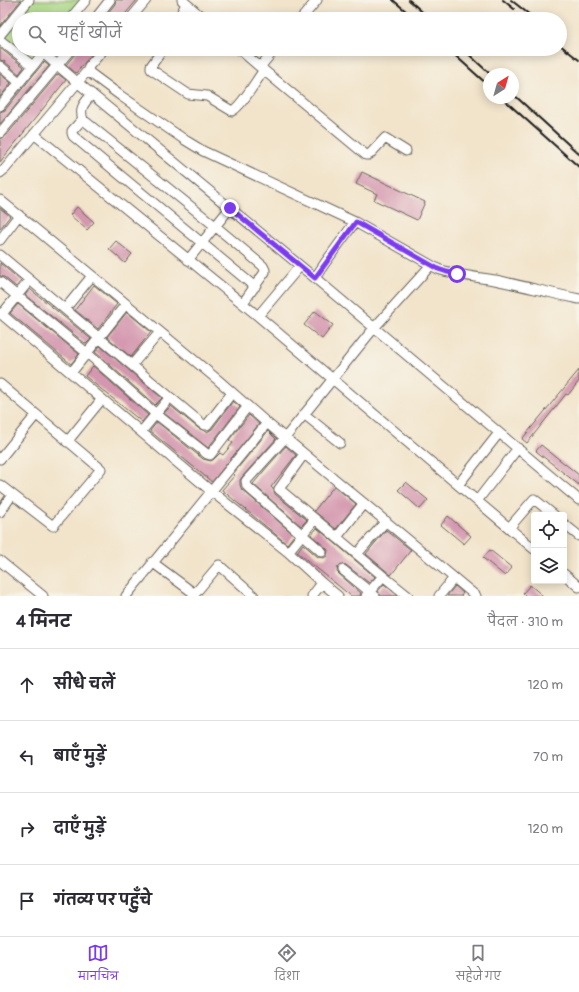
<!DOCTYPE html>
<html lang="hi">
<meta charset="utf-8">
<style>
:root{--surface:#fff;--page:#f2f2f3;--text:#2b2b33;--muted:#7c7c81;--line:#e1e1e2;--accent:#7c3aed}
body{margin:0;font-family:Pangolin,"Playpen Sans Deva",sans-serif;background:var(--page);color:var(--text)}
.controls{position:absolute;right:12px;bottom:12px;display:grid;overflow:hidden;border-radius:4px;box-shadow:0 2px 10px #0003}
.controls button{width:36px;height:36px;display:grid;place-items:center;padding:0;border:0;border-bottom:1px solid var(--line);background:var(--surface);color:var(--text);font:20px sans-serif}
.compass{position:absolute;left:483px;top:68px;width:36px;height:36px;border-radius:50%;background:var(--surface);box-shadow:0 2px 10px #0003;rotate:37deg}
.stop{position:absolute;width:12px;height:12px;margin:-9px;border:3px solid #7c3aed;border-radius:50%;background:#fff}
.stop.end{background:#7c3aed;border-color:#fff;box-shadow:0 1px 4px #0008}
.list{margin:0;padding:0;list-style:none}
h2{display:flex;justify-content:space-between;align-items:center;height:52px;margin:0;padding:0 16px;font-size:17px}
h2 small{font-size:13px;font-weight:400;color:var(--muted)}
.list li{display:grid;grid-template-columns:26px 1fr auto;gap:12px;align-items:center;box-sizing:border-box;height:72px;padding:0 16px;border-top:1px solid var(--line)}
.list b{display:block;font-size:15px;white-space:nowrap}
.list em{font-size:13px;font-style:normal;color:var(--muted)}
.icon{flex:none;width:22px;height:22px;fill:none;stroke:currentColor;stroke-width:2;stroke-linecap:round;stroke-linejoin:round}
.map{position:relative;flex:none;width:579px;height:596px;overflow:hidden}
.search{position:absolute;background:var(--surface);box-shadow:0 2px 10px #0003;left:12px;right:12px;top:12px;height:44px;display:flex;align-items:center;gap:10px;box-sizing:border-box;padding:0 14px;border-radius:22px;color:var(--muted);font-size:15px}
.sheet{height:340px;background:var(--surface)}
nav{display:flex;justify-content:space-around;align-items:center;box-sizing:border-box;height:56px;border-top:1px solid var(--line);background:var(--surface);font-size:11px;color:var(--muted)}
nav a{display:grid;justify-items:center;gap:2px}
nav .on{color:var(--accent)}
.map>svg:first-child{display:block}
.green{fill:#aad885;stroke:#637a50}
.building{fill:#d497af}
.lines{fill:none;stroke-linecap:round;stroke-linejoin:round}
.minor-casing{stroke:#676259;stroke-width:11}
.minor{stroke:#fff;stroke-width:9}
.rail{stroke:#1c1c1c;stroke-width:2}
.route{stroke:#7c3aed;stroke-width:5}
</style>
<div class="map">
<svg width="579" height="596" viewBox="0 0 579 596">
<rect width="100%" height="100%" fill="#f7f3e8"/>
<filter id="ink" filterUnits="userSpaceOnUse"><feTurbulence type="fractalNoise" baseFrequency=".025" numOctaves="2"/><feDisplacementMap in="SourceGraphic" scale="8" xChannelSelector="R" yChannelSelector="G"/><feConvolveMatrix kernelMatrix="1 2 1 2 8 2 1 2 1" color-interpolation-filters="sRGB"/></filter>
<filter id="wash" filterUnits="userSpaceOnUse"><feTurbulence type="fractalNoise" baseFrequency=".012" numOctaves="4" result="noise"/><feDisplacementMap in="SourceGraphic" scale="16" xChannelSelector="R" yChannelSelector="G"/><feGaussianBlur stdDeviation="0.9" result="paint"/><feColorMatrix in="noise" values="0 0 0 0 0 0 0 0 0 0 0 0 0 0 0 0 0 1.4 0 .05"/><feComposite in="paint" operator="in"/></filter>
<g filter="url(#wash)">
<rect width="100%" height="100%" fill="#f2e4cb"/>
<path class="green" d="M32 0H83L67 19H19V49H42L31 62 1 38Z"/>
<g id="blocks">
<path class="building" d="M0 0H21L0 26Z
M116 0H137L121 19H103L115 4Z
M0 48 24 67 19 74 4 61 0 60Z
M77 49H96L76 73 66 65 76 53Z
M44 62 49 66 0 124V112L5 110Z
M0 74 11 83 0 97Z
M58 74 66 80 0 162V139L5 137Z
M362 172 425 202 417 220 374 200 377 194 356 184Z
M77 207 94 222 87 230 70 215Z
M0 208 10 216 0 229Z
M116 241 132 254 125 263 109 249Z
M0 263 21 281 16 287 4 277 0 276Z
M94 285 117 304 98 329 75 310Z
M30 289 91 339 86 344 25 295Z
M18 304 79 354 71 364 10 313Z
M315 311 333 325 322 339 304 325Z
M127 312 151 332 131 357 107 337Z
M100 346 162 398 155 405 95 352Z
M93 366 148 415 142 422 85 376Z
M579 370V381L568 395 566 394 527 443 522 439Z
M233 401 240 407 208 448 164 413 171 406 198 428 207 432 212 429Z
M249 415 259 424 212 482 150 431 157 422 203 459 211 461 214 459 220 453 223 455 233 443 229 440Z
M268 431 276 439 242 477 240 480V485L242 490 246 493 294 535 287 544 222 490 235 475 233 474Z
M541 445 579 475V485L536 451Z
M286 446 296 455 271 487 273 489 275 494 307 520 301 526 253 484 268 466Z
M406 482 428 500 420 509 398 490Z
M334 486 356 504 336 529 314 511Z
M448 516 471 536 464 544 441 525Z
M317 528 375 577 369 583 346 565 341 564 338 567 337 572 339 574 361 593 360 596H351L297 552 303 544 318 557 324 558 327 556 328 550 326 548 311 535Z
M386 530 411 550 391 575 366 554Z
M490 550 512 568 505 576 483 558Z
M384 584 398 596H381L380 594 378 591Z
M530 585 543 596H526L523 593Z
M455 586 463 593 461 596H447Z"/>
</g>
</g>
<g filter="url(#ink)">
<use href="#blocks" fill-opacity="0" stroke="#676259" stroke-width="1"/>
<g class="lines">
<defs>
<path id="minor" d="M182 0 204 19
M70 19 86 0
M95 19 110 0
M130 19 146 0
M178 19 186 4
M301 19 317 0
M0 35 29 0
M0 40 33 66 43 53
M46 49 43 53 77 82 315 278 579 500
M104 49 89 66 88 70 90 73 121 96 185 140 203 151 355 222 438 269C456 275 476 277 495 280 523 286 551 293 579 299
M163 49 151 66V69L152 70 188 94 207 96 232 111C241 107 257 79 264 70
M239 49 260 67 275 49
M0 66 19 82
M260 67 366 155H368L370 154 385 138 406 151
M0 106 33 66
M83 120C79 107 84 104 92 94
M0 133 71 49
M34 134 258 316 300 266
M0 173 5 169 88 70
M0 200 32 226 136 312 218 380 267 423 476 596
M0 240 19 215
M0 255 201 423 204 425H207L232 393
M188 260 230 208
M315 278 325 263 355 222
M0 282 87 353 156 414 207 454 210 455 211 454 248 406
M243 303 265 272V270L263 266 215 226 86 122 83 120 80 122 72 131V133L73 136 255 287
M65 309 92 276
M0 313 211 491 288 552 322 583 338 596
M2 314 30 280
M258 316 534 549
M132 365 160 332
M71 373 126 304
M0 384 101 469 53 526 0 485
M304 414 340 443
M141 432 170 397
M67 442 102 399
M0 459 36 415
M458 485 499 433
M477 501 518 448
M0 512 12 495
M315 519 383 576 366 596
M564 524 579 536
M509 528 534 499 554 515
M337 537 364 503
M288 552 315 519 279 489 304 454
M322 552 250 489 247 486 246 481 285 438 374 328 431 265
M357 554 386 521
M0 561 43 596
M152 562 195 594
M343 570 375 596
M564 574 579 587
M383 576 408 596
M126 596 267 423
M193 596 219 565 254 596
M312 596 322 583
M439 596 454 578"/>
</defs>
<use href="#minor" class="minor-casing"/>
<use href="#minor" class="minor"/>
<path class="rail" d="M393 0 415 19
M409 0 430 19
M503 0 514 9
M511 0 535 19
M560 45 579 60
M448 49 489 86
M463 49 490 74
M513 94 579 154
M502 98 579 167"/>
</g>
</g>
<g class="lines" filter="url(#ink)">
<path class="route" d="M230 208 315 278 356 222 438 269 447 272 457 274"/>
</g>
</svg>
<div class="controls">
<button><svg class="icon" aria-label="locate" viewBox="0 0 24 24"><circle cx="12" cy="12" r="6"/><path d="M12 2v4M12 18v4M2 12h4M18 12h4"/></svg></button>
<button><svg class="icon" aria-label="layers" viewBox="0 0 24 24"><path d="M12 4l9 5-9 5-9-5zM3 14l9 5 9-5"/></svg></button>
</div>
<svg class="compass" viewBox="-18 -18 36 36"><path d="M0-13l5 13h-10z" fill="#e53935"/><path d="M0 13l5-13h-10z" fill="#7c7c81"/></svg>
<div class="stop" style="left:457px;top:274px"></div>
<div class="stop end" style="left:230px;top:208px"></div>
<div class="search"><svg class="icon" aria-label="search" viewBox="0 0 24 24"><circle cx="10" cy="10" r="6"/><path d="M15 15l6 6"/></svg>यहाँ खोजें</div>
</div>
<section class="sheet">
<h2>4 मिनट<small>पैदल · 310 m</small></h2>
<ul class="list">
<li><svg class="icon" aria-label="ahead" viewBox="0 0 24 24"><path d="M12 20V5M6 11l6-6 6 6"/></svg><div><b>सीधे चलें</b></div><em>120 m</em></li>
<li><svg class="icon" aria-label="left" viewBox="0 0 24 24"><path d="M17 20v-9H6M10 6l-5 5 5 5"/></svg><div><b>बाएँ मुड़ें</b></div><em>70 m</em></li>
<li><svg class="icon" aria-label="right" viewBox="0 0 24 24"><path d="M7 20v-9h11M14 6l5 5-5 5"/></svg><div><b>दाएँ मुड़ें</b></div><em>120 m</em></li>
<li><svg class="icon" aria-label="arrive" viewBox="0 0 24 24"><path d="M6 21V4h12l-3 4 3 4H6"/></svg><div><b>गंतव्य पर पहुँचे</b></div></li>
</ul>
</section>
<nav>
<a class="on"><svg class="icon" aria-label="map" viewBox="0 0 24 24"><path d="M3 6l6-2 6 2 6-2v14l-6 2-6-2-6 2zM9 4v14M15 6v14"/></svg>मानचित्र</a>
<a><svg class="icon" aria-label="directions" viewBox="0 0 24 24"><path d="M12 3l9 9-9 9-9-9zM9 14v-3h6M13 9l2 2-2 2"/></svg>दिशा</a>
<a><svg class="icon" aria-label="saved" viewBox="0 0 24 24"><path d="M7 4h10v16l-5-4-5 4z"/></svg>सहेजे गए</a>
</nav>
